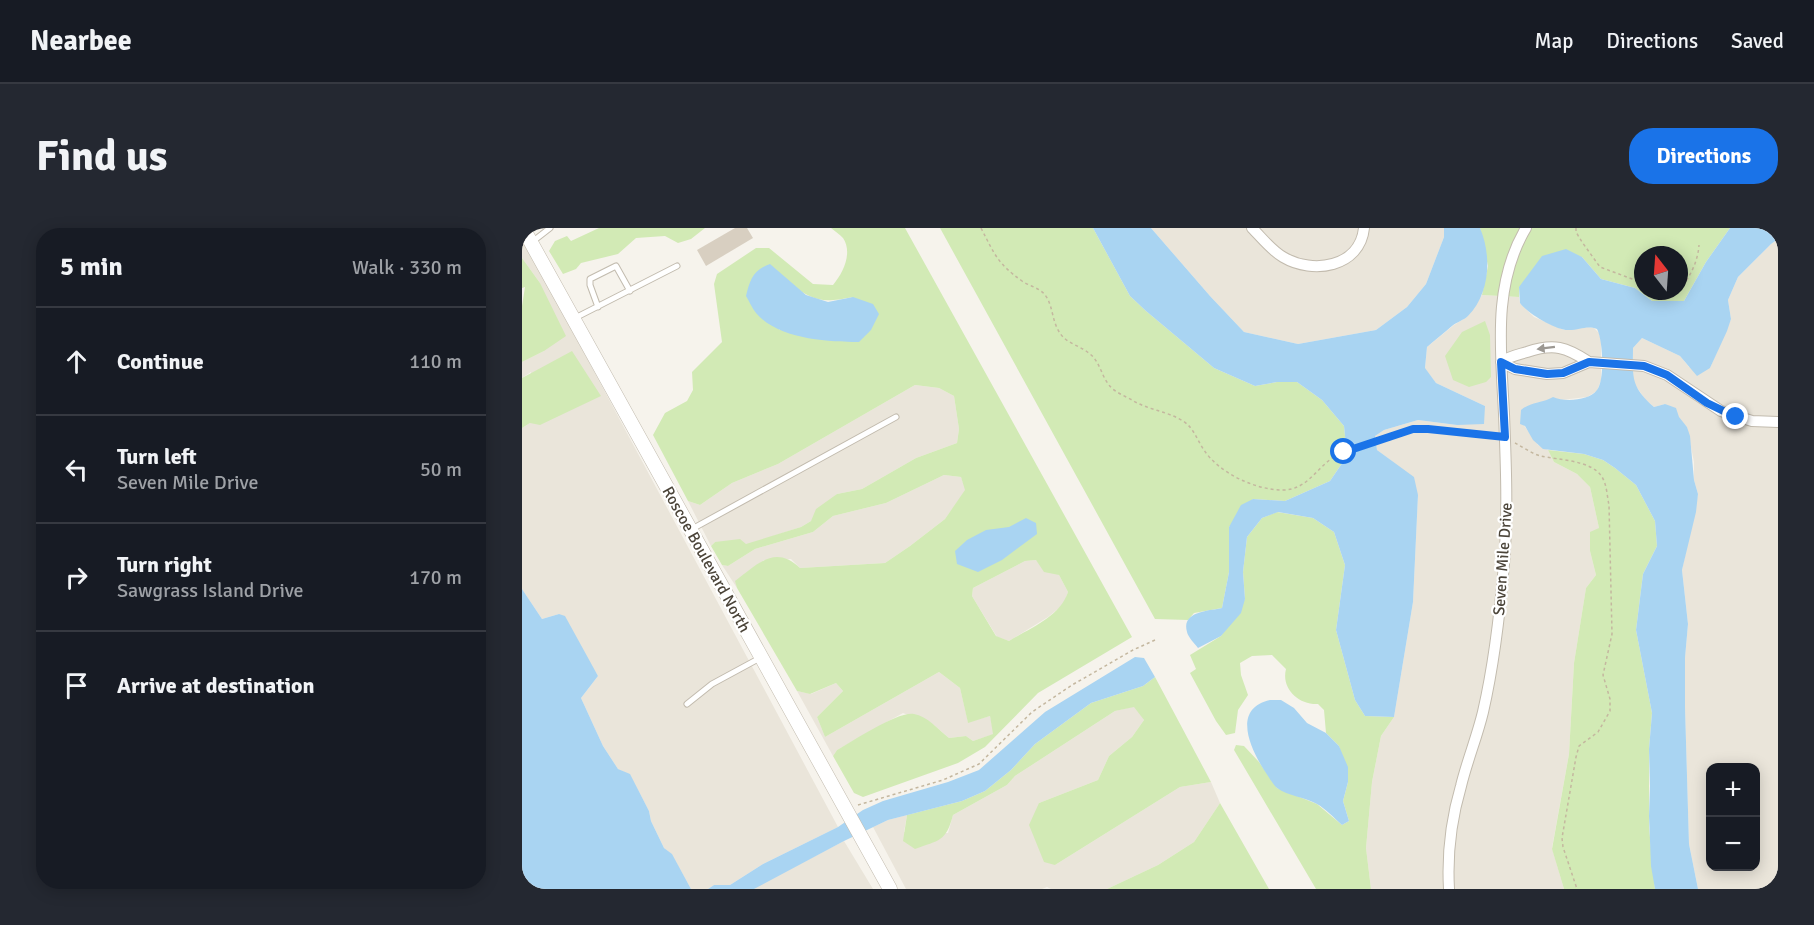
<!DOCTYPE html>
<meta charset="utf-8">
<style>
:root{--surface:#171b24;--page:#242831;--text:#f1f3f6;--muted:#9ea1a6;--line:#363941;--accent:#1a73e8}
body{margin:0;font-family:Signika,sans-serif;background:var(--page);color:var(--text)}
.controls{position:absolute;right:18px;bottom:18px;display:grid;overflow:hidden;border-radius:12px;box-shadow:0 3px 15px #0003}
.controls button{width:54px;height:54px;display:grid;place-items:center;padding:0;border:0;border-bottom:2px solid var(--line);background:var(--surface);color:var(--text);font:30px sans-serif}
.compass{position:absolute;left:1112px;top:18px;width:54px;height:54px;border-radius:50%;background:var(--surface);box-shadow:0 3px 15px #0003;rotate:343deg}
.stop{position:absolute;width:18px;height:18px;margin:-14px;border:4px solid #1a73e8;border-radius:50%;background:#fff}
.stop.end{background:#1a73e8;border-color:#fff;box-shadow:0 2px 6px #0008}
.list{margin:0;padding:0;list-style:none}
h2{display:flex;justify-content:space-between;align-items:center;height:78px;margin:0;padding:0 24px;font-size:26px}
h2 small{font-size:20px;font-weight:400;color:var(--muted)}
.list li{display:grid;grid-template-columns:39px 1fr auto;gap:18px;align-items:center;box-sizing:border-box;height:108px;padding:0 24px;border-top:2px solid var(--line)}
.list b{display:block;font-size:22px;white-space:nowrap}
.list p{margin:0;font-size:20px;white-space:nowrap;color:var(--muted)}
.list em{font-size:20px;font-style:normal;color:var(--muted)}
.icon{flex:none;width:33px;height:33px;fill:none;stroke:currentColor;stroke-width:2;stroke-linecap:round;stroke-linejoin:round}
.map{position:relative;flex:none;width:1256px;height:661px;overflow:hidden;border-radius:24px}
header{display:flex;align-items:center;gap:36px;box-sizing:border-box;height:84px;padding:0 30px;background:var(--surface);border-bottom:2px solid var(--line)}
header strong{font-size:28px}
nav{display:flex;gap:33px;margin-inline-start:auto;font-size:21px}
.intro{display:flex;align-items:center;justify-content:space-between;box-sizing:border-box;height:144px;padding:0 36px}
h1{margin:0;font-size:42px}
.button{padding:15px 27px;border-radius:24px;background:var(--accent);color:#fff;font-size:21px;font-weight:700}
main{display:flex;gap:36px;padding:0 36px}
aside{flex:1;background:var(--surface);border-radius:24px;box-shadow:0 3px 15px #0003}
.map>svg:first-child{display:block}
.residential{fill:#eae5da;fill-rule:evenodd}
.green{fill:#d2eab5;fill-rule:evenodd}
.water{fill:#a9d4f2}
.building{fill:#d8cfc1}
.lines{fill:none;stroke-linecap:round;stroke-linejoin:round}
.service-casing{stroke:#c2bbae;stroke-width:7}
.minor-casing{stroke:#c2bbae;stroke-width:12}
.tertiary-casing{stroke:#c2bbae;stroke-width:15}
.path{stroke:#c4b79f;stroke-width:1.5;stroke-dasharray:3 3;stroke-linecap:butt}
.service{stroke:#fff;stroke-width:5}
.minor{stroke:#fff;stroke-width:10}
.tertiary{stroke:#fff;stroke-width:14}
.oneway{fill:#9c9892}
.route{stroke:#1a73e8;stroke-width:8}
.labels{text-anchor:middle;stroke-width:4.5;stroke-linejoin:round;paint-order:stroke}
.street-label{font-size:16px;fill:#4b4439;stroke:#fff}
</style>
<header>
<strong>Nearbee</strong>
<nav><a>Map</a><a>Directions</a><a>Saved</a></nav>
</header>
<div class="intro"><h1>Find us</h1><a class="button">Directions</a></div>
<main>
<aside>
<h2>5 min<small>Walk · 330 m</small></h2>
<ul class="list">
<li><svg class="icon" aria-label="ahead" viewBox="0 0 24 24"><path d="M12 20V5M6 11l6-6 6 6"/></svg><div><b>Continue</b></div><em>110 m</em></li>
<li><svg class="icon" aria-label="left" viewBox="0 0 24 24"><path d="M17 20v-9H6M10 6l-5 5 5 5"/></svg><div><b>Turn left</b><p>Seven Mile Drive</p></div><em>50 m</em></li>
<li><svg class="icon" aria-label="right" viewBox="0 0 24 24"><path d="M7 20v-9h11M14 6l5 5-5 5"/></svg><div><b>Turn right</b><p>Sawgrass Island Drive</p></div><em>170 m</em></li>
<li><svg class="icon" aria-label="arrive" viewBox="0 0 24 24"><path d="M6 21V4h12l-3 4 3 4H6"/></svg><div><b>Arrive at destination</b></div></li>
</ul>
</aside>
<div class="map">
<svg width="1256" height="661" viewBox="0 0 1256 661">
<rect width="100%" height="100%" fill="#f6f3ec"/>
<path class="residential" d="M629 0H922V9L904 56 885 79 854 102 776 116 722 104 688 68Z
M0 9 316 599 241 636 208 657H192L186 661H169L150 627 142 620 129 593 127 583 108 547 96 541 81 518 59 470 76 448 37 386 20 391 0 361V200L8 195 9 144 0 150V134L22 123 18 55 0 30Z
M1256 11V661H1176L1167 616 1163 479V430L1166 396 1160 342 1176 266 1172 252V234L1165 199 1143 176 1132 179 1123 171 1111 154V120L1120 110 1158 128 1167 139 1188 140 1209 91 1206 72 1216 49 1249 16ZM1188 540H1234V638H1188Z
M960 67 997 69 998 75 1012 89 1042 102 1065 99 1072 100 1077 105 1079 114V152L1075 163 1065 169 1013 175 1001 196 1016 217 1026 222 1032 234 1055 246 1068 259 1077 300 1068 323 1074 347 1064 360 1052 435 1047 526 1030 620 1042 661H849L844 620 850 554 859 508 872 489 891 374 896 267 871 234 855 222 853 208 862 202 896 192 935 197 963 178 914 155 903 141 905 119 932 97 945 89Z
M393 157 417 160 432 168 437 201 435 215 394 230 340 261 315 266 289 293 279 299 224 317 193 314 189 318 166 273 178 277 210 255 256 236Z
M422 247 439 249 444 262 423 291 388 318 363 335 278 340 269 331 242 332 214 353 215 360 200 337 206 338 233 321 291 304 311 288 364 275Z
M514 332 537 347 546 364 542 376 526 389 487 413 475 409 450 368 451 360 503 333Z
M417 444 438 460 446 494 468 488 472 506 451 513 444 508 427 510 412 497 381 485 315 522 311 528 275 463 289 466 314 455 321 463 295 489 303 509Z
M613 478 622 492 610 509 587 528 576 552 517 575 533 637 658 559 689 554 698 575 672 614 636 637 585 661H529L525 659 520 661H384L351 599 366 592 385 587 382 604 426 605 431 587 485 557 493 548 593 483Z
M322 613 351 661H232L235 658Z"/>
<path class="green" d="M77 0H183L169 11 156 15 143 8 114 10 96 26 59 35 54 41 41 46 27 23 33 13 45 8 49 13Z
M309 0H383L610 409 516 465 463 519 436 535 341 569 332 565 311 528 315 522C331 513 376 483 392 486 405 488 417 502 427 510L444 508 451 513 471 506 468 488 446 495 438 460 417 444 303 509 295 489 321 463 314 455 288 466 275 463 215 360 213 353C236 336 253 316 278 340L363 335 388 318 423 291 443 262 439 249 422 247 364 275 311 288 291 304 233 321 206 338 200 337 189 318 193 314 218 311 224 316 279 299 289 293 294 281 315 266 340 261 394 230 435 215 437 201 432 168 417 160 393 157 256 236 210 255 178 277 166 273 131 207 143 185 165 173 171 162 170 144 200 114 192 56 195 46 234 20H247L291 56 311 57C321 45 331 25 321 10 318 7 313 3 309 0ZM267 55C293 74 300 75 331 69L257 102ZM514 332 522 344 537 347 546 364C538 389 508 400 487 413L474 408 450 368 451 360 503 333Z
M418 0H571L608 68 624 83 692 140 733 158 755 154H775L800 172 822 198 825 228 808 253 763 273 731 271 707 299V344L700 380 672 385 666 392 633 391Z
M958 0H1208L1184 34 1162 73H1130L1113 60 1079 51 1060 29 997 59V69L960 67 966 38ZM1121 27H1157V63H1121Z
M0 30 18 55 44 108 22 123 0 134V78L3 59 0 60Z
M963 93 968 107 969 149 964 154 947 159 931 152 923 128 940 104Z
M50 123 79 168 18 197 8 195 0 200V150Z
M1026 222 1062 226 1081 232 1093 240 1114 257 1133 293 1135 318 1121 346 1114 402 1130 485 1127 521V599L1133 661H1042L1030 621 1047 526 1052 435 1064 360 1074 347 1068 323V304L1077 300 1068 259 1055 246 1032 234Z
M755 284 791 290 812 304 823 337 814 402 833 472 843 488 872 489 859 508 850 554 844 620 849 661H794L712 522 714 517 722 518 737 534 755 560 795 576 820 597 827 593 821 573 826 554 817 518 804 505 802 482 796 476C776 477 759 460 764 441L750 427 730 428 718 435 719 447 726 467 716 482 713 505 704 507 694 493 668 445 674 441 668 427 699 408 723 371 721 344 725 309 740 290Z
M633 449 689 554 658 559 533 637 522 634 507 597 517 575 576 552 587 528 610 509 622 492 612 479 593 483 493 548 485 557 431 587C424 614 417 612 393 621L381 613 385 587 440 573 463 563 489 542 513 516 569 475 621 458Z
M698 575 747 661H585L636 637 672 614Z"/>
<path class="water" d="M571 0H629L688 68 722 104 776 116 854 102 885 79 904 56 922 9V0H958C970 28 968 66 946 88 942 92 935 94 930 98 922 105 913 112 905 119L903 140 914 155 963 178 962 196 935 197 896 192 862 202 853 208 855 222 892 249 896 267 891 374 872 489 843 488 833 472 814 402 823 337 812 304 791 290 756 284 740 290 725 309 721 344 723 371 719 385 699 408 676 420C673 416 666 409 665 404 659 383 687 383 700 380L707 344V299L719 277 731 271 763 273 808 253 825 228 822 198 800 172 775 154H755L733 158 692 140 624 83 608 68Z
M1208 0H1256V11L1249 16 1216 49 1206 72 1209 91 1205 103 1188 140 1175 148 1158 128 1120 110 1111 120C1111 149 1108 158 1132 179L1143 176 1154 180 1157 189 1165 199 1168 208 1172 252 1176 266 1174 284 1160 342 1166 396 1163 430V479L1167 616 1176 661H1133L1129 638 1127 588 1128 558 1127 521 1130 485 1114 402 1121 346 1135 318 1133 293 1114 257 1093 240 1081 232 1062 226 1021 221 1011 212 1003 198 998 196 999 182C1008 174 1021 175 1031 169 1042 174 1067 173 1075 162 1083 152 1081 112 1075 101 1065 97 1058 102 1047 102 1035 103 1005 85 998 75L997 59 1020 28 1044 21 1060 29 1079 51 1113 60 1130 73H1162L1184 34Z
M248 36 284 67 306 74 331 69 351 76 357 86 349 102 337 114C305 114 256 111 234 85 230 80 227 73 224 68 228 52 231 42 248 36Z
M504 290 514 295 515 306 480 332 456 344 435 336 433 323 445 312 464 302 487 299Z
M0 361 20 391 37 386 43 388 76 448 59 470 81 518 96 541 108 546 127 583 129 593 142 620 150 626 169 661H0Z
M613 429 622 430 633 449 621 458 569 475 513 516 489 542 463 563 440 573 366 592 322 613 232 661H186L192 657H208L241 636 316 599 341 582 361 573 426 554 457 542 523 484Z
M748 472H759L772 480 785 495 804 505 817 518 826 539V554L821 573 827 593 820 597C812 590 804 581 795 576 783 569 766 568 755 560 751 557 747 549 744 545 730 524 708 481 748 472Z"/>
<path class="building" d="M213 0H225L231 10 184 38 175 22Z"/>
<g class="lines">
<defs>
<path id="service" d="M10 14 28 0
M76 79 68 57V51L94 38 108 63
M53 90 155 38
M170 301 374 189
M165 476 190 456 238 430"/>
<path id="minor" d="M730 0C740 10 749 22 761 29 791 47 838 39 842 0
M1067 134C1044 119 1032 115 1005 124 995 127 988 128 979 134L993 141 1025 146 1041 145 1067 134 1122 138 1145 147 1199 183 1230 193 1256 194
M927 661C925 626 929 592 939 558 945 533 955 509 961 484 972 436 978 385 982 336 986 286 984 236 982 186 979 123 970 57 1004 0"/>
<path id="tertiary" d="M1 0 368 661"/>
</defs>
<use href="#service" class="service-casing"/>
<use href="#minor" class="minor-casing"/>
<use href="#tertiary" class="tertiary-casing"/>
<path class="path" d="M459 0C473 27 475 35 500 53 507 58 518 60 523 67 532 78 529 96 541 109 548 116 560 119 568 126 578 134 579 147 587 157 592 164 603 168 610 172 626 182 645 183 661 193 672 200 675 212 682 222 697 245 733 262 761 262 787 262 796 236 817 226L891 201 906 200 972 208
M1054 0V4L1060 14 1078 39 1121 55
M1157 62C1168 50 1176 33 1177 17
M1132 63 1148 66 1155 63
M993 215C1001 219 1010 226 1019 228 1036 232 1070 232 1080 249 1085 257 1085 268 1087 277L1090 406 1081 447 1088 471V483L1076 504 1057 518 1054 529 1040 610 1041 619 1055 661
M336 577 421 552 457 536 510 484 550 457 611 422 633 412"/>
<use href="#service" class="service"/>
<use href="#minor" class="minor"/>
<use href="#tertiary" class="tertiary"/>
</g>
<defs><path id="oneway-solid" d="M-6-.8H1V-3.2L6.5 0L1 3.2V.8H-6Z" transform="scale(1.5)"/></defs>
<use class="oneway" href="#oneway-solid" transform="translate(1024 120) rotate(173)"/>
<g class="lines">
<path class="route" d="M822 224 891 201H906L983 209 979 134 993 141 1025 146 1041 145 1067 134 1122 138 1145 147 1185 175 1214 189"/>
</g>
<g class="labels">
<g class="street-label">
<text transform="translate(185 331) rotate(61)" y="6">Roscoe Boulevard North</text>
<text transform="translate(980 331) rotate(-86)" y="6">Seven Mile Drive</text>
</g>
</g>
</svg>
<div class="controls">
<button>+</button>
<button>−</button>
</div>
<svg class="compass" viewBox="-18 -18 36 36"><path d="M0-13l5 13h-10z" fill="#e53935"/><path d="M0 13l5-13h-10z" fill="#9ea1a6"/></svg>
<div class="stop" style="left:822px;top:224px"></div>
<div class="stop end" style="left:1214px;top:189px"></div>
</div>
</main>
